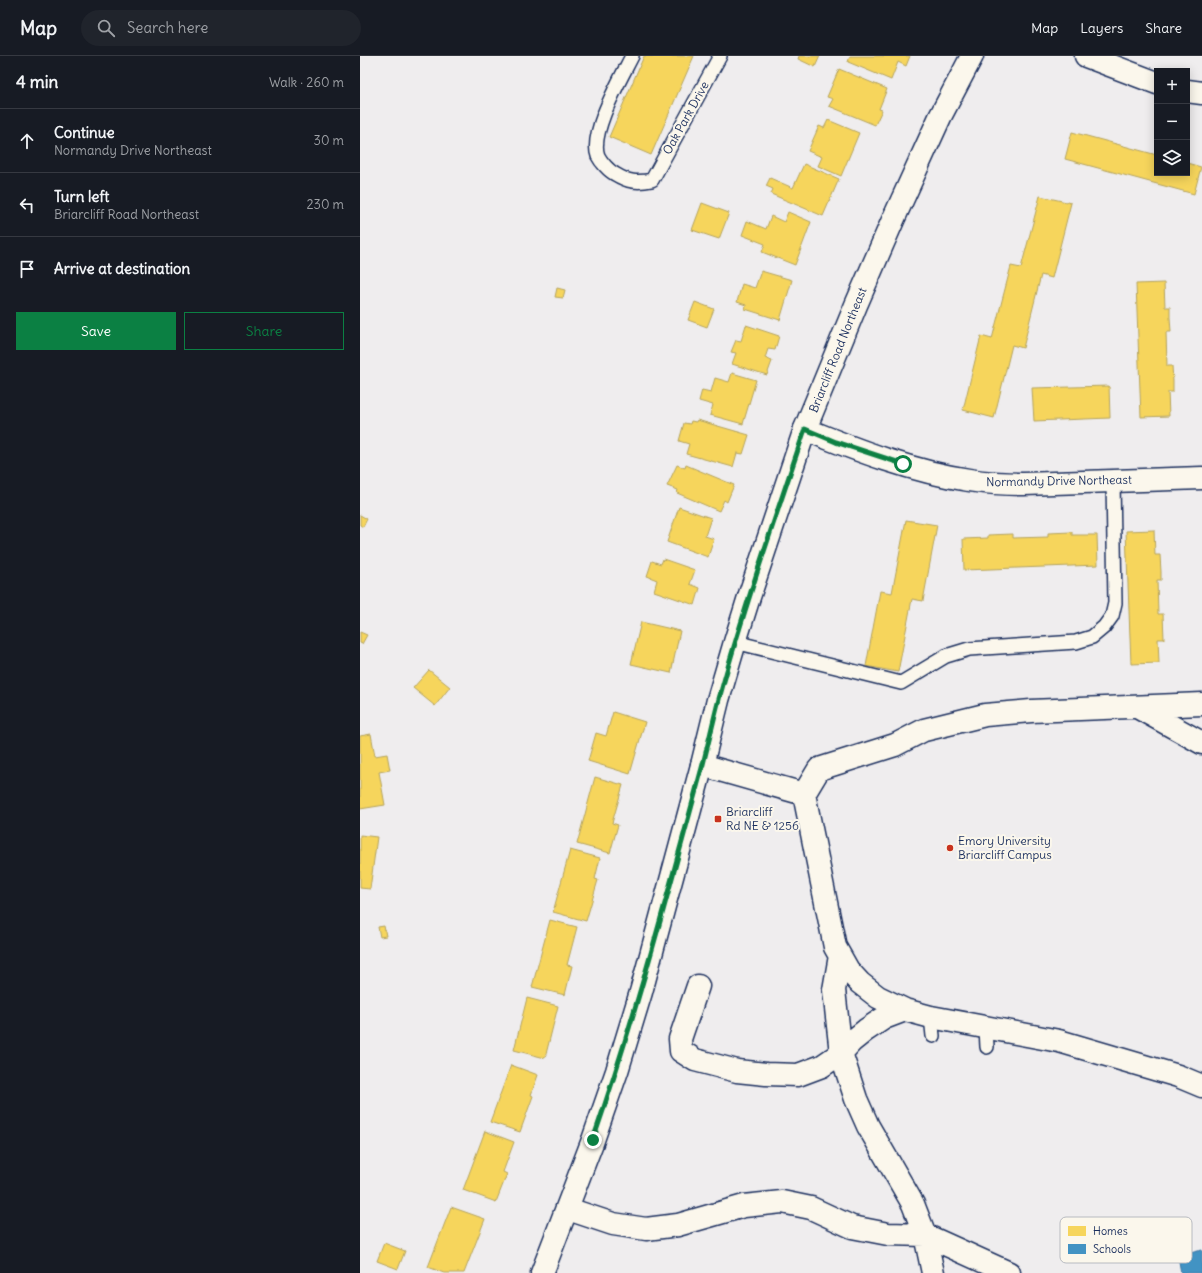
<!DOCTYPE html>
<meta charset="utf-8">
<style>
:root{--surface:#171b24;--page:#20242c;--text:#f1f3f6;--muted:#9ea1a6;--line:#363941;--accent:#0b8043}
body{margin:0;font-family:Delius,sans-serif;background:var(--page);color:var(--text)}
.controls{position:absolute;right:12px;top:12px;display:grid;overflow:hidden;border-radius:0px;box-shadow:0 2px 10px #0003}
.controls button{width:36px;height:36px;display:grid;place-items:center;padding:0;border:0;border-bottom:1px solid var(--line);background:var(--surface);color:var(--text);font:20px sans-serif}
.stop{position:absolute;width:12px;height:12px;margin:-9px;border:3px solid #0b8043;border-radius:50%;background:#fff}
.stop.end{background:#0b8043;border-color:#fff;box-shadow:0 1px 4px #0008}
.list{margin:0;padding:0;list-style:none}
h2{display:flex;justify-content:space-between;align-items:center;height:52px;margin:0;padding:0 16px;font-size:17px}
h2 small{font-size:13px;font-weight:400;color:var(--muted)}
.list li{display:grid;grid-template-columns:26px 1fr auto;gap:12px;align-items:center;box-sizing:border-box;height:64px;padding:0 16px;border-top:1px solid var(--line)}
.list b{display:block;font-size:15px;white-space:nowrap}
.list p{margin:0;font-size:13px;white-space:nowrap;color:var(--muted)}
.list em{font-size:13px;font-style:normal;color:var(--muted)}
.actions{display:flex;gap:8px;padding:12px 16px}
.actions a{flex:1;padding:9px 0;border:1px solid var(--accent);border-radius:0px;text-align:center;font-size:14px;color:var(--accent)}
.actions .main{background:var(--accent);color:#fff}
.icon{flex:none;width:22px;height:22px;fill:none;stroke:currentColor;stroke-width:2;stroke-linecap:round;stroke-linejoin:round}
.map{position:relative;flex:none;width:842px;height:1217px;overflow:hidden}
header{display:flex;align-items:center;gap:24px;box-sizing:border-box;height:56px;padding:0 20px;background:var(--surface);border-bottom:1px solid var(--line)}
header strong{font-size:19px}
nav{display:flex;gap:22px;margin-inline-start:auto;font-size:14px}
.search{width:280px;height:36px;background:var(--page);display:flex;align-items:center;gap:10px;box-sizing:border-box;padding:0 14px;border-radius:22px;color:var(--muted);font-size:15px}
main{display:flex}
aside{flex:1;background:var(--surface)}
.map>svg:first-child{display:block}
.homes{fill:#f6d55c;stroke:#b4a35d}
.schools{fill:#4393c3;stroke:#3775a5}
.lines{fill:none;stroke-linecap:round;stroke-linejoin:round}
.service-casing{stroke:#1b2f5e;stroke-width:16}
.minor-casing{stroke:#1b2f5e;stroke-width:25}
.secondary-casing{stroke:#1b2f5e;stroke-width:25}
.service{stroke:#fbf7ec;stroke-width:13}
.minor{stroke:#fbf7ec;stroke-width:22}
.secondary{stroke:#fbf7ec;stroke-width:22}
.route{stroke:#0b8043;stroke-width:5}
.poi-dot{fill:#c8321e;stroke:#fbf7ec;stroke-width:1.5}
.labels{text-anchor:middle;stroke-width:4;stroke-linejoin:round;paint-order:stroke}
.street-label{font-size:12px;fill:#1b2f5e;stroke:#fbf7ec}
.poi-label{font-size:12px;fill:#1b2f5e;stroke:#fbf7ec;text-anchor:start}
.key{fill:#fbf7ec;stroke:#b8bbc1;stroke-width:1}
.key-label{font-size:11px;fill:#1b2f5e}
</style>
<header>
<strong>Map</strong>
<div class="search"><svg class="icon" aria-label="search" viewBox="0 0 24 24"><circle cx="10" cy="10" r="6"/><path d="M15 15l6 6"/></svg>Search here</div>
<nav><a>Map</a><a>Layers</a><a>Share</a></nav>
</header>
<main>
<aside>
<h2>4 min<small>Walk · 260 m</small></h2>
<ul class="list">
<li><svg class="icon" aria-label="ahead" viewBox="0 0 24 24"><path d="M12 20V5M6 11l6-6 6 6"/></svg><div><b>Continue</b><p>Normandy Drive Northeast</p></div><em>30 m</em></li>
<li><svg class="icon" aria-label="left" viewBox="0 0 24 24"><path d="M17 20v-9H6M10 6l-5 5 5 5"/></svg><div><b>Turn left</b><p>Briarcliff Road Northeast</p></div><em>230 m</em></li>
<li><svg class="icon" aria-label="arrive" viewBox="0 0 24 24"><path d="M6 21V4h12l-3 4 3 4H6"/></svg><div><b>Arrive at destination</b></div></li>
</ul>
<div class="actions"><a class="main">Save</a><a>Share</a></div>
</aside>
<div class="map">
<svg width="842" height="1217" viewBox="0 0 842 1217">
<rect width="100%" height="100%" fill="#efedee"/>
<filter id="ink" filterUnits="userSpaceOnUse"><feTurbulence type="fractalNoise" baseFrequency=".025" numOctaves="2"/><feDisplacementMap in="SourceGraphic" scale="8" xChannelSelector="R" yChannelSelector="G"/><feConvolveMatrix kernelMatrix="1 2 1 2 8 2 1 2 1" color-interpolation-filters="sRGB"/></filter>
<g filter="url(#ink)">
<path class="homes" d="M284 0H334L291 99 249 81Z
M439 0H460L455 11 438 3Z
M490 0H550L546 10 538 6 531 24 488 6Z
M479 13 527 33 519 53 522 54 515 69 469 50 473 43 467 41Z
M468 64 499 77 481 120 458 110 462 101 448 95 459 70 464 72Z
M712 76 797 99V117H827V107L841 111 834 138 705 103Z
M444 108 479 123 463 160 411 138 413 133 406 130 410 122 433 132Z
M680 140 711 147 692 222 681 219 663 292 652 289 634 362 603 354 621 280 632 283 651 210 661 212Z
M342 147 369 157 359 183 332 174Z
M428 156 451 166 435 209 402 196 405 188 382 179 387 165 406 173 411 160 424 166Z
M401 215 432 224 420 264 385 253 386 249 377 246 382 228 395 232Z
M804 227 805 251H810V261L811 276H806L807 310H812L813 325V336H808L809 360 781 361 776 228Z
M197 232 205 234 203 242 195 241Z
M335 246 354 253 347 271 328 264Z
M386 269 419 280 415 294 408 293 405 302 412 305 407 319 372 308 376 297 371 296 376 284 381 285Z
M372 317 396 324 383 368 350 359 353 349 339 345 342 334 351 336 355 322 369 326Z
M749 330 750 362 674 365 672 332Z
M337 364 389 379 383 398 377 397 373 411 326 398 329 388 319 385 324 367 330 368 331 365 336 366Z
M317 409 325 412 326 409 374 429 367 446 364 444 359 455 317 437 318 434 307 430Z
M319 451 351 462 345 480 354 483 348 501 307 486Z
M0 459 7 463 3 471 0 469Z
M546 464 577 469 563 545 552 543 538 616 506 610 520 535 532 537Z
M794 474 795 499H800L801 516V524H797L798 558H803L804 583H798L799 607 771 608 766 475Z
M712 476V479H737L738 509 604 514 603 483 628 482V479L653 478V482L688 481V477Z
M303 503 335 514 330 528 340 532 335 549 294 535 297 524 287 520 292 505 301 508Z
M281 566 320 575 311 617 271 608Z
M0 576 7 579 2 588 0 587Z
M69 614 90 631 75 650 53 632Z
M253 656 285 666 270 718 228 705 236 677 246 680Z
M11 678 15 700 27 698 30 714 19 716 25 749 0 753V680Z
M235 721 263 729 252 767 258 769 250 797 217 788Z
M0 779 17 781 10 833 0 832Z
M210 794 240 802 235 823 238 824 226 865 193 856Z
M190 864 217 871 207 909 212 910 205 939 172 931Z
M24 870 26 880 20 881 18 871Z
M167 942 198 950 185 1002 154 994Z
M151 1009 178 1019 171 1039 173 1040 160 1076 130 1066Z
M125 1075 154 1086 143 1116 147 1118 136 1146 103 1134Z
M91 1151 125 1163 104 1217H84L68 1211Z
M24 1187 45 1195 38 1213 17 1205Z"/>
<path class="schools" d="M842 1194V1217H821L818 1200Z"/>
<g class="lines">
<defs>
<path id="service" d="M272 0C261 22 229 77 238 100 241 106 249 115 255 118 268 126 277 127 292 124L360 0
M375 586 541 627 586 600 609 593 716 586 732 581 744 571 752 560 755 547 753 425
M571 961 573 980
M626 972 627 991"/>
<path id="minor" d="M726 0 797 27
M827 35 842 37
M445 373C496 394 554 416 609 424 627 427 646 428 664 428L842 422
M777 651 842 687
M342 709 444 738 475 891 488 914 500 927 518 941 545 954 571 961 699 985 818 1020 842 1030
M444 738 459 713 535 689 564 674 625 659 671 655 842 648
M338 930 320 983 321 995 335 1004 377 1015 406 1018 438 1019 462 1010 481 997 491 986 506 974 524 962 545 954
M208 1153 253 1168 286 1173 318 1169 384 1150 422 1146 451 1152 492 1171 528 1178 565 1179 553 1148 508 1070 496 1043 481 997 474 934 480 900
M573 1217 565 1179 649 1217"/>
<path id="secondary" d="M182 1217 233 1084 257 1015 281 936 342 709 358 644 375 586 389 541 445 373 496 249 533 164 580 61 612 0"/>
</defs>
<use href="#service" class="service-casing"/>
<use href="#minor" class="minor-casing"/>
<use href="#secondary" class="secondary-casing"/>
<use href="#service" class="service"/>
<use href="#minor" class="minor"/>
<use href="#secondary" class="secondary"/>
</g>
</g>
<g class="lines" filter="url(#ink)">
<path class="route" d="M233 1084C275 962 308 837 342 712 348 689 353 666 359 643 384 552 415 462 445 373L476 386 543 408"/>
</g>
<g class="poi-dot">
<rect x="354" y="759" width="8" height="8" rx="2"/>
<circle cx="590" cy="792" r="4"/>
</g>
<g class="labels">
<g class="street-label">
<text transform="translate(326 62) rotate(-61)" y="4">Oak Park Drive</text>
<text transform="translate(478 294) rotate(-68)" y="4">Briarcliff Road Northeast</text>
<text transform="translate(699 425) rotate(-1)" y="4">Normandy Drive Northeast</text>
</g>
<g class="poi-label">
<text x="366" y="760">Briarcliff<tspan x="366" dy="14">Rd NE &amp; 1256</tspan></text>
<text x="598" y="789">Emory University<tspan x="598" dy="14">Briarcliff Campus</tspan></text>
</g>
</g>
<rect x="700" y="1161" width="132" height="46" rx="6" class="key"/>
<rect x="708" y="1170" width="18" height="10" fill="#f6d55c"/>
<rect x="708" y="1188" width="18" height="10" fill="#4393c3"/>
<g class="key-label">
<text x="733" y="1179">Homes</text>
<text x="733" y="1197">Schools</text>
</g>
</svg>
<div class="controls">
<button>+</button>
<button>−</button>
<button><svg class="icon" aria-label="layers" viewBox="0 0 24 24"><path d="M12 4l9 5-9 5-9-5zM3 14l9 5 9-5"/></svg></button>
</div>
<div class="stop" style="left:543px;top:408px"></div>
<div class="stop end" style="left:233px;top:1084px"></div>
</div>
</main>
